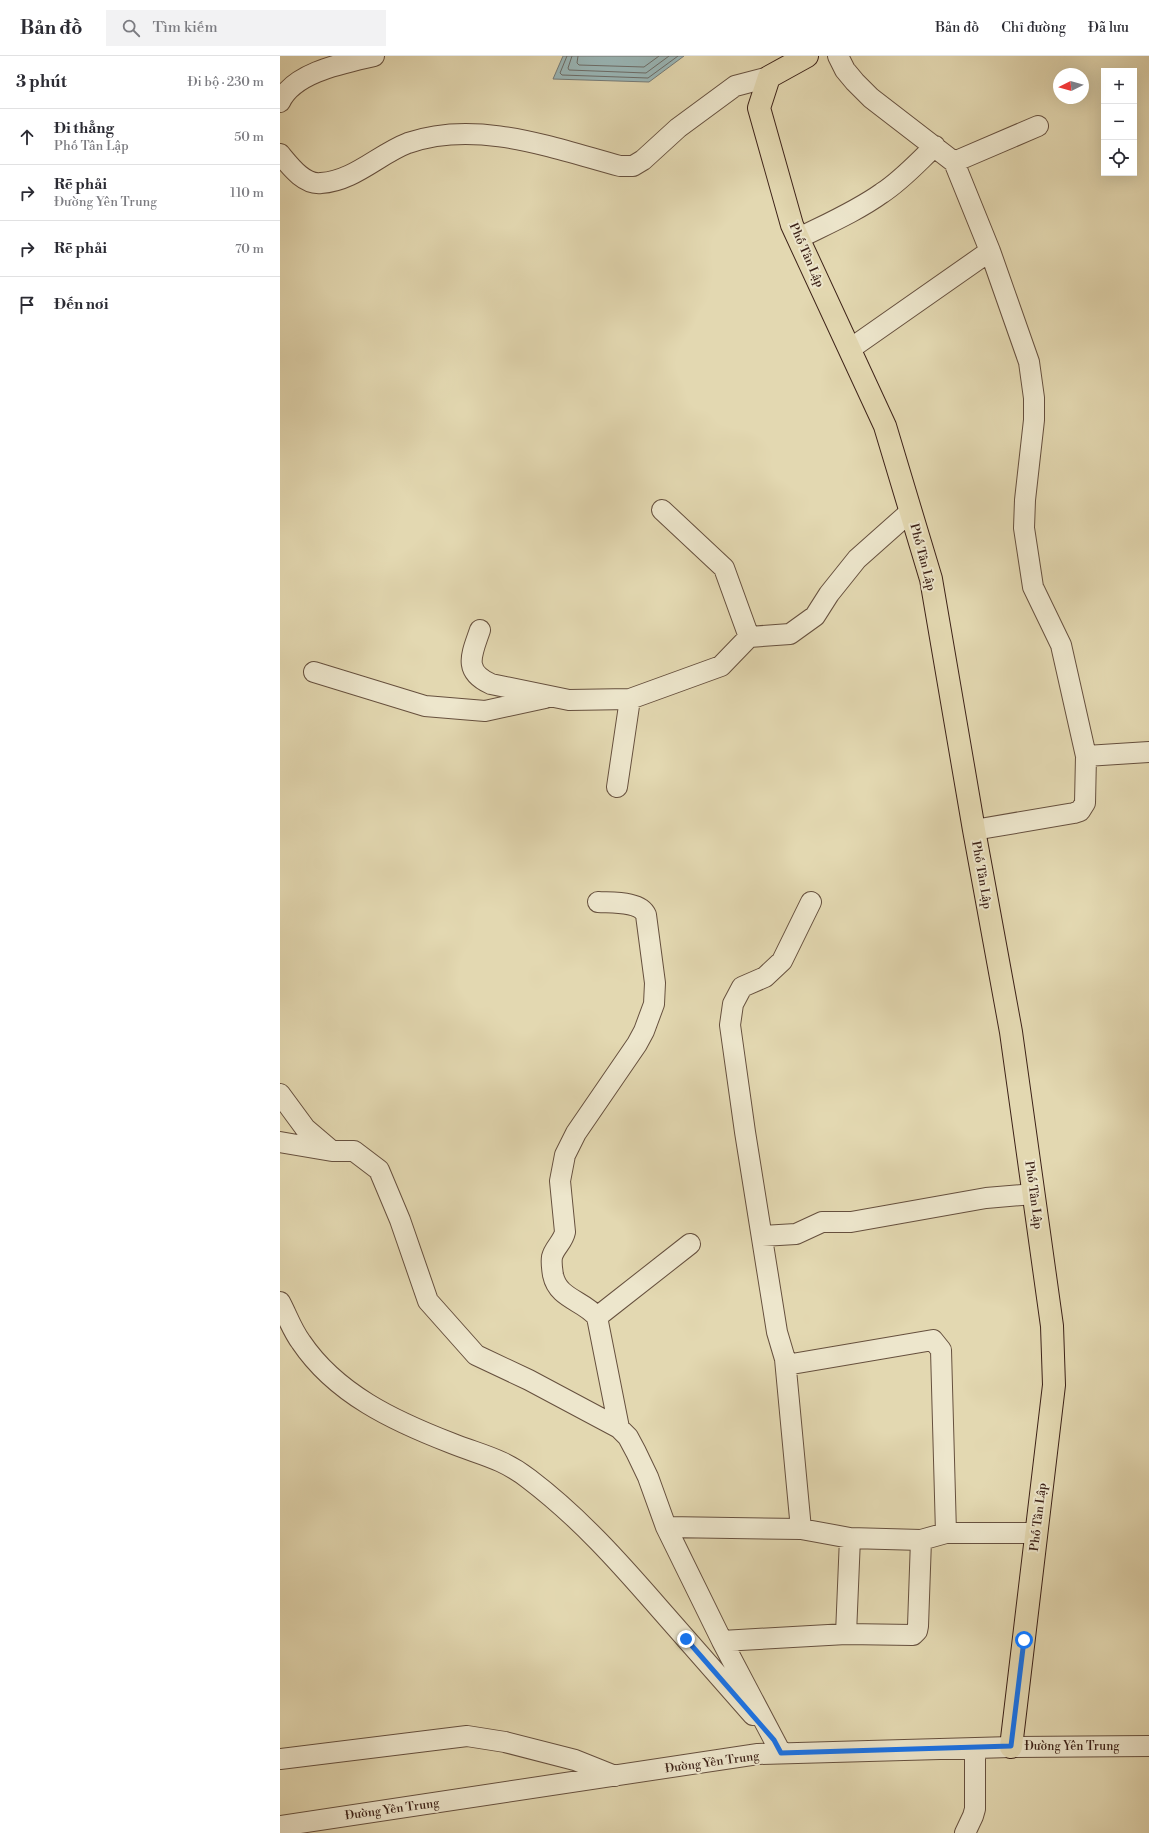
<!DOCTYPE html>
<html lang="vi">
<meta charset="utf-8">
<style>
:root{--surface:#fff;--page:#f2f2f3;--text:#2b2b33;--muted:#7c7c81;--line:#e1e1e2}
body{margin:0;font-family:"Libre Bodoni",serif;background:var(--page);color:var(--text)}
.controls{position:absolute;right:12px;top:12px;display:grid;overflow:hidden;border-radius:0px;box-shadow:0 4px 16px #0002}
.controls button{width:36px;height:36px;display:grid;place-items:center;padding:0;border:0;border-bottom:1px solid var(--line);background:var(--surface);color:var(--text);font:20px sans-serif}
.compass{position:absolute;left:773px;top:12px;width:36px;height:36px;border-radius:50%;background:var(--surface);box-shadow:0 4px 16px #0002;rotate:265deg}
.stop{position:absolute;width:12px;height:12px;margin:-9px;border:3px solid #1a73e8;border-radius:50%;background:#fff}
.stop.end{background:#1a73e8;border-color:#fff;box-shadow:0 1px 4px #0008}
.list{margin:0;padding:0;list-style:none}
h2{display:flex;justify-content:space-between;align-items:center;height:52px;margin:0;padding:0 16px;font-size:17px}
h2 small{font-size:13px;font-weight:400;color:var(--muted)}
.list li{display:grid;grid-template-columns:26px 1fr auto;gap:12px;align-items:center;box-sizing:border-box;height:56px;padding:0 16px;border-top:1px solid var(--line)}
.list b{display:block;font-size:15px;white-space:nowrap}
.list p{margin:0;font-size:13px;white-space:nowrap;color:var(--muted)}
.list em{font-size:13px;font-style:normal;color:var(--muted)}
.icon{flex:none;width:22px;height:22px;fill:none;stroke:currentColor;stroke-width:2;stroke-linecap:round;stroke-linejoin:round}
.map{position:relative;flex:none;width:869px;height:1777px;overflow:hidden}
header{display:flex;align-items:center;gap:24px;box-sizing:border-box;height:56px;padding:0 20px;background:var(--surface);border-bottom:1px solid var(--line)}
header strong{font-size:19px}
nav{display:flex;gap:22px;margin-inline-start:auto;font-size:14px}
.search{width:280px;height:36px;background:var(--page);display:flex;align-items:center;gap:10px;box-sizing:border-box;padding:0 14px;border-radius:0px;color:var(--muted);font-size:15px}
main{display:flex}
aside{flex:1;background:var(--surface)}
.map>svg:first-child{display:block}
.water{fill:#9ab7b8;stroke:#757b78}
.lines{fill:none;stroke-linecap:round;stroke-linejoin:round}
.shore{stroke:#6c6c68;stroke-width:1}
.minor-casing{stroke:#66503e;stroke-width:22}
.major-casing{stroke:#3d2218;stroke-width:24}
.minor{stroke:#ede6cc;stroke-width:20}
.major{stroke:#e3d8b1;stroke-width:22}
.route{stroke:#1a73e8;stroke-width:5}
.labels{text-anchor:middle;stroke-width:4;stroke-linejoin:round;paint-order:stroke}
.street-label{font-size:12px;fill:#3d2218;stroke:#ede6cc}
</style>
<header>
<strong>Bản đồ</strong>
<div class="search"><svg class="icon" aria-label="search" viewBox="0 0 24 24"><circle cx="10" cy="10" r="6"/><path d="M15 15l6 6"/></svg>Tìm kiếm</div>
<nav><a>Bản đồ</a><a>Chỉ đường</a><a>Đã lưu</a></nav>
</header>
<main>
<aside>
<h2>3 phút<small>Đi bộ · 230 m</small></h2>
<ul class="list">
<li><svg class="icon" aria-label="ahead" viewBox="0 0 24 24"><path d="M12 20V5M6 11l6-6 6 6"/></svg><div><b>Đi thẳng</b><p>Phố Tân Lập</p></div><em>50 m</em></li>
<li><svg class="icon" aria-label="right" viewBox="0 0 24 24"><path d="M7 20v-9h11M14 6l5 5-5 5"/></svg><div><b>Rẽ phải</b><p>Đường Yên Trung</p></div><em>110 m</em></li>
<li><svg class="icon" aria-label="right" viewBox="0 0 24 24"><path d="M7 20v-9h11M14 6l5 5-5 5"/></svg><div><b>Rẽ phải</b></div><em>70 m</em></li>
<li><svg class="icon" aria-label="arrive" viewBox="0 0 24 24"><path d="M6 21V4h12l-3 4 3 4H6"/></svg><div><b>Đến nơi</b></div></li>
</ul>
</aside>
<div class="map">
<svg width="869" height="1777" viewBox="0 0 869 1777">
<rect width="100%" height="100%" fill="#e3d8b1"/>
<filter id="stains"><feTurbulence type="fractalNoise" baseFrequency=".005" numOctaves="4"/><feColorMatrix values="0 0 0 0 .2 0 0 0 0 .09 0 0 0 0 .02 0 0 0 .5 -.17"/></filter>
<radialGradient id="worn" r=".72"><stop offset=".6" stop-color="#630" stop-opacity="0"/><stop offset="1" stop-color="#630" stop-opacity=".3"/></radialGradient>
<path class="water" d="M283 0H404L369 26 273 23Z"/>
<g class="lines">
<path class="shore" d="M287 0 280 17 282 19 368 22 398 0
M292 0 288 12 289 14 366 17 389 0
M298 0 297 7 299 9 364 11 379 0"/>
<defs>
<path id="minor" d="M558 0 565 14 575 26 591 42 674 106 710 195 749 306 754 342V364L745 444 744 472 753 531 781 589 806 700 805 747 800 755 794 757 694 774
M0 46C14 16 64 7 94 0
M0 98C10 110 24 129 41 127 74 125 99 98 128 87 197 63 273 92 340 110H353L363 104 398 72 455 30 489 21
M674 106 758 70
M519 182C547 168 577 155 602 137 622 124 638 106 655 90
M570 293 710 195
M382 454 444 512 469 581
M200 574C192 598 182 615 211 628L289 644 350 643 441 610 469 581 510 578 535 560 549 538 577 503 631 455
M34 616 145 650 205 655 265 642
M806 700 869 696
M337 731 350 643
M318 846C332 847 360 845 366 859L375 927 374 948 364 975 357 988 296 1077 285 1099 280 1125 285 1176C283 1186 274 1192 272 1201 271 1207 272 1213 273 1219 278 1243 303 1244 317 1261L339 1372
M0 1038 25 1072 52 1095
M0 1086 52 1095H74L99 1114 120 1164 148 1245 196 1299 249 1324 339 1372 348 1381 356 1396 368 1421 386 1471 442 1585 501 1697
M482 1180 516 1178 542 1166H571L706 1142 754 1138
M0 1246C7 1259 12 1274 21 1286 56 1338 114 1365 171 1387 201 1399 222 1402 249 1423 299 1461 339 1506 379 1552 411 1588 442 1624 473 1659
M317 1261 410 1188
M506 1309 653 1284 661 1294 666 1477
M386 1471 521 1473 570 1482 641 1484 666 1477H756
M521 1473 505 1303 497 1276 465 1076 450 969 453 948 462 931 485 921 502 905 531 846
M566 1578 570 1482
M442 1585 566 1578 633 1579 637 1575 638 1570 641 1484
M0 1703 187 1680 225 1686 295 1704 335 1720
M0 1770 478 1698 731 1691 869 1690
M685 1777 693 1760 695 1753V1693"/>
<path id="major" d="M527 0 489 21 479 52 512 169 605 370 651 523 694 774 731 976 772 1270 774 1329 731 1691"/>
</defs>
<use href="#minor" class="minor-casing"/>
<use href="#major" class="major-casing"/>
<use href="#minor" class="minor"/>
<use href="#major" class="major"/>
</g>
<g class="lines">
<path class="route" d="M406 1583 494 1684 501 1697 731 1690 744 1584"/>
</g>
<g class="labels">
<g class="street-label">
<text transform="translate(527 199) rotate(66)" y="4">Phố Tân Lập</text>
<text transform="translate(643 501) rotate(75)" y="4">Phố Tân Lập</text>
<text transform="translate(702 819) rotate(80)" y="4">Phố Tân Lập</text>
<text transform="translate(754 1139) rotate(82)" y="4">Phố Tân Lập</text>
<text transform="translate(758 1461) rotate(-83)" y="4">Phố Tân Lập</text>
<text x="792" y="1694">Đường Yên Trung</text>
<text transform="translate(432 1706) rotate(-8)" y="4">Đường Yên Trung</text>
<text transform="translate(112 1753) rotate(-8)" y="4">Đường Yên Trung</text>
</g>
</g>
<rect width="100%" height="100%" filter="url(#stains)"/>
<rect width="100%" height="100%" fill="url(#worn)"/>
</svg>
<div class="controls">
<button>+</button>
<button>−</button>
<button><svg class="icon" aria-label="locate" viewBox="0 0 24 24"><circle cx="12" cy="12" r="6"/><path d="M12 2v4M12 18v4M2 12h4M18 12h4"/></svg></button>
</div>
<svg class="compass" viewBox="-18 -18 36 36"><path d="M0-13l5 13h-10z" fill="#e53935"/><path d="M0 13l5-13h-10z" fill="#7c7c81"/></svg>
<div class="stop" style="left:744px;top:1584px"></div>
<div class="stop end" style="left:406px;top:1583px"></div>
</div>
</main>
